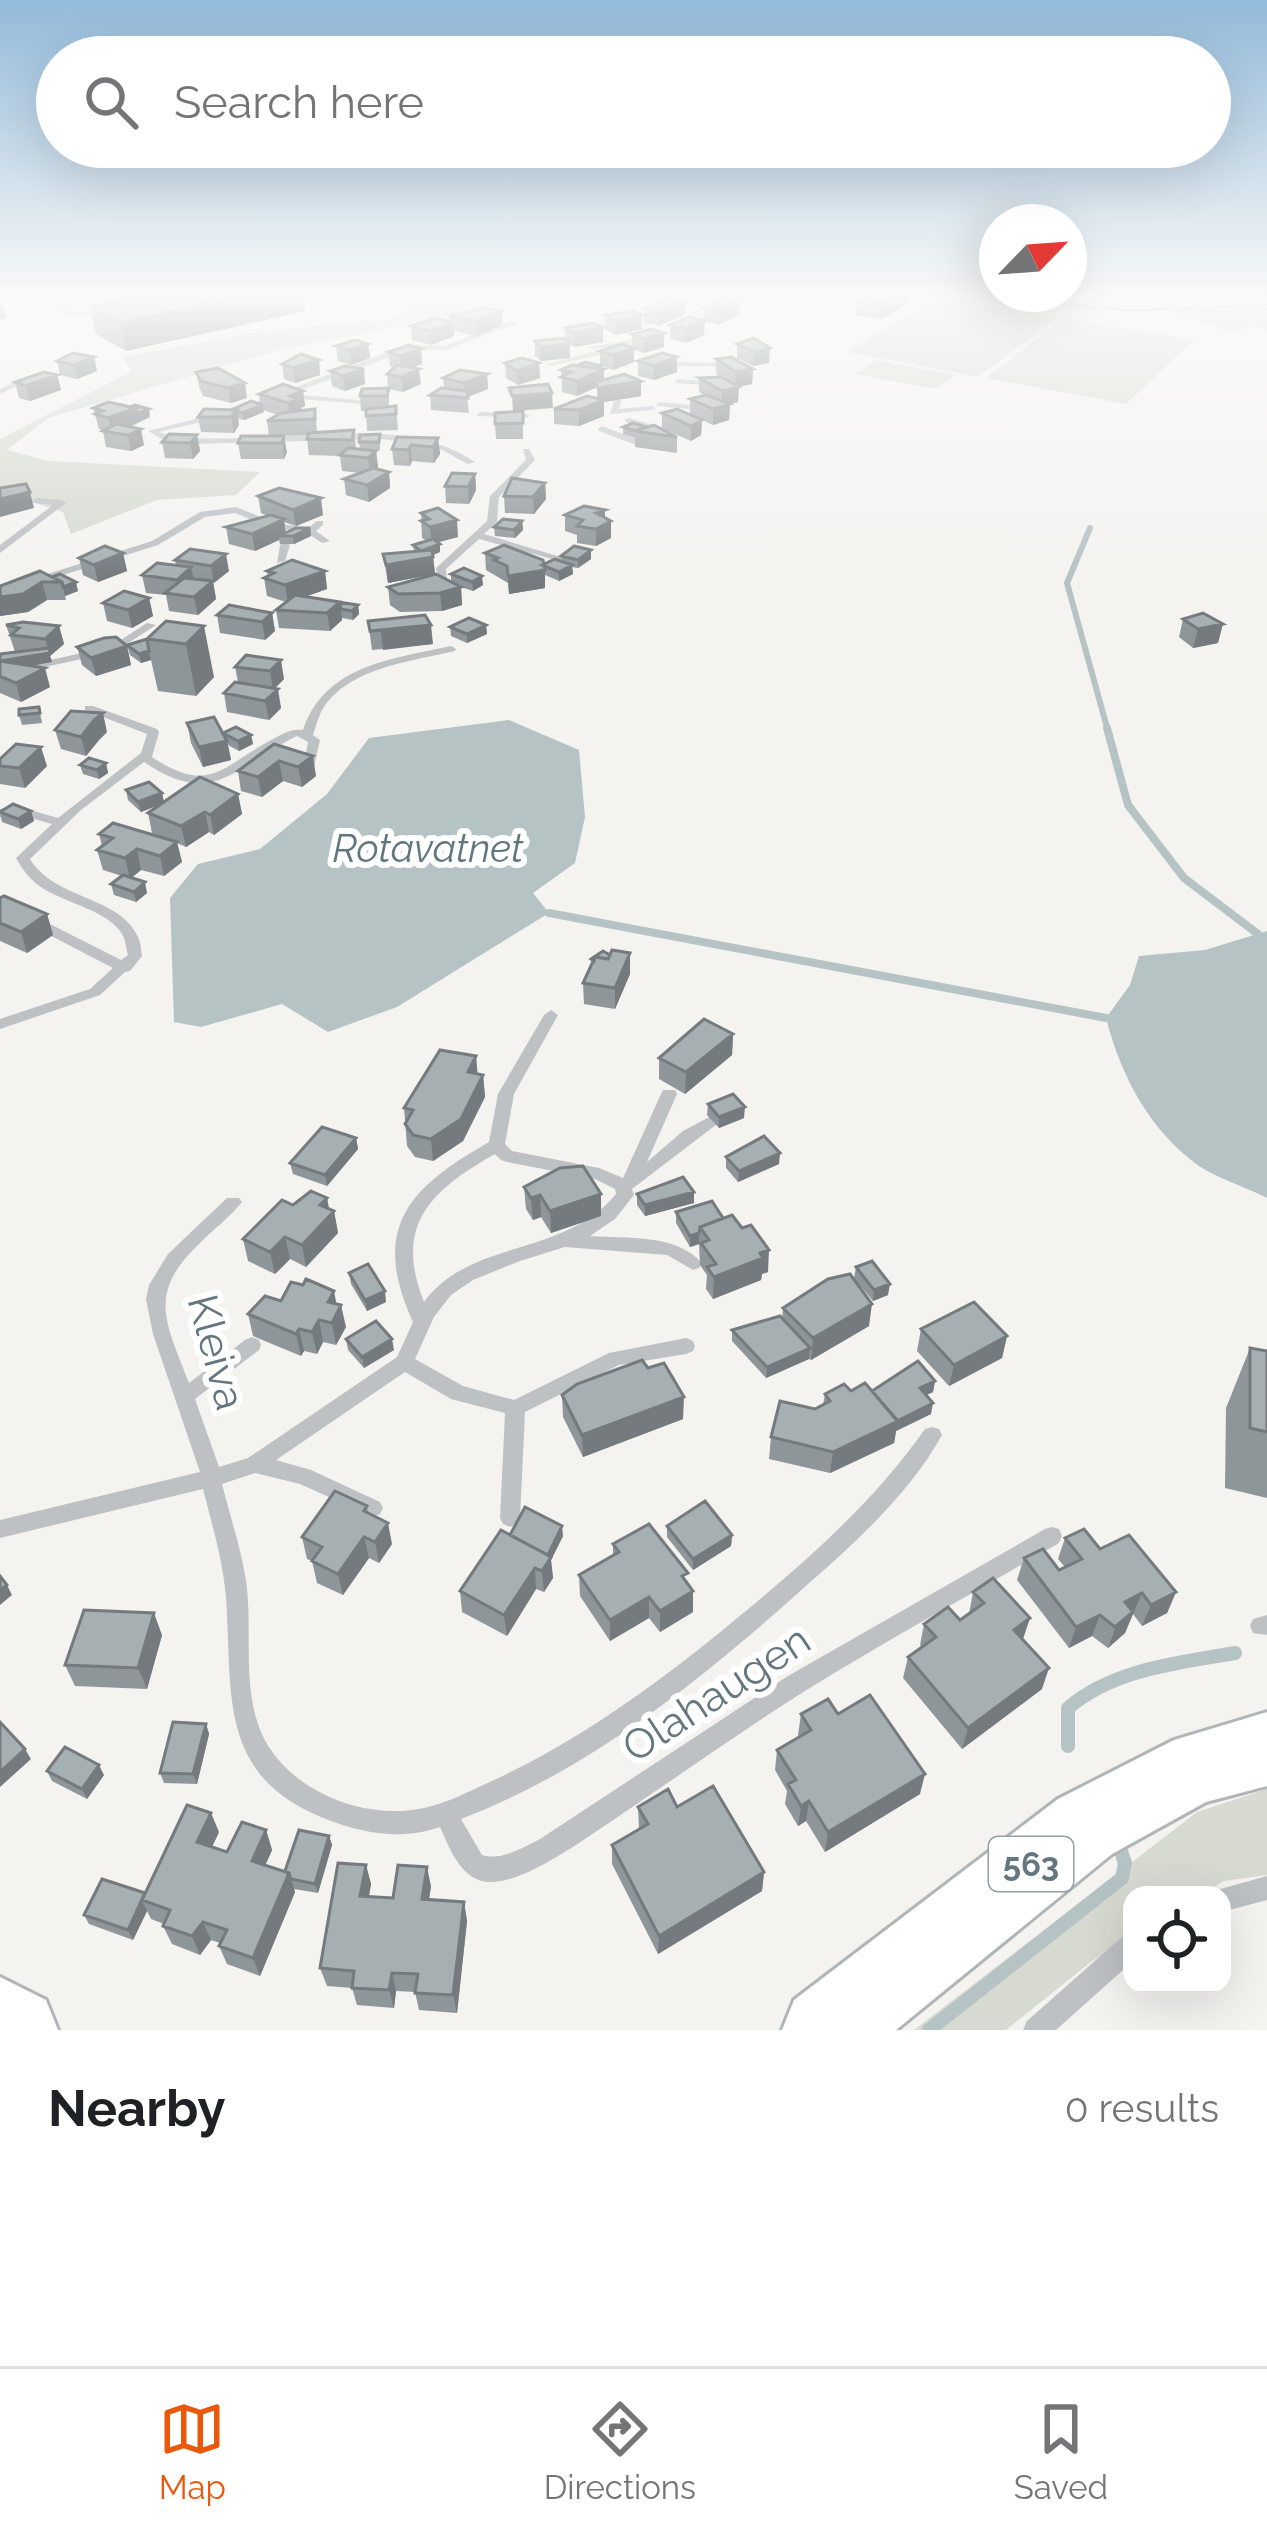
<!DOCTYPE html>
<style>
:root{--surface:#fff;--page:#f2f2f2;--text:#202124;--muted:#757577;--line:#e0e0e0;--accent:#ea580c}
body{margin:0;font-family:Raleway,sans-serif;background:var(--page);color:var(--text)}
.controls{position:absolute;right:36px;bottom:36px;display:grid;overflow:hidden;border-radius:24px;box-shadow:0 12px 48px #0002}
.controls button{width:108px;height:108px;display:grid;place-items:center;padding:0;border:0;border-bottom:3px solid var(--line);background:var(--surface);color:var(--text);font:60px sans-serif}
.compass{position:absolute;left:979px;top:204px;width:108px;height:108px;border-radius:50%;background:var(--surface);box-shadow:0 12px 48px #0002;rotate:65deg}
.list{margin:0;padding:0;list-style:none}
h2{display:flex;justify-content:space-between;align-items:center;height:156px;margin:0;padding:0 48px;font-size:51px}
h2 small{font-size:39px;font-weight:400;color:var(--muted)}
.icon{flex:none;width:66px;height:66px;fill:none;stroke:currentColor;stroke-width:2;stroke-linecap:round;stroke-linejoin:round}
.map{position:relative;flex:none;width:1267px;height:2030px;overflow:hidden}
.search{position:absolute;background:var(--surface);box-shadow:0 12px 48px #0002;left:36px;right:36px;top:36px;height:132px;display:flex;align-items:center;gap:30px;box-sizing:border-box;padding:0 42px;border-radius:66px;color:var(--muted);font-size:45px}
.sheet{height:336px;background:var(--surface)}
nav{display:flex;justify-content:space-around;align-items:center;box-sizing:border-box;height:168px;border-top:3px solid var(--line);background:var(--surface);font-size:33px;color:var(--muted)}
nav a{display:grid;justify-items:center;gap:6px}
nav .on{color:var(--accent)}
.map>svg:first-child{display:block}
.green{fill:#d6dad1}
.water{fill:#b5c3c5}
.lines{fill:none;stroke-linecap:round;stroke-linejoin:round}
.stream-far2{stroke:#b5c3c5;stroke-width:6}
.stream-far1{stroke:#b5c3c5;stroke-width:8}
.stream{stroke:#b5c3c5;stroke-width:14}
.secondary-casing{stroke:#afb5b8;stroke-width:6}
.primary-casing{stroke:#b0b5b8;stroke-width:6}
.lane{fill:#bdc1c4;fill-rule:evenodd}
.street{fill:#bdc1c4;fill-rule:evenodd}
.secondary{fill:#fff;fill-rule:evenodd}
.primary{fill:#fff;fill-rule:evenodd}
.wall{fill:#8f9699}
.shaded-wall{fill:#747a7d}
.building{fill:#a6afb2;stroke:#747a7d;stroke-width:3}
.labels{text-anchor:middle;stroke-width:12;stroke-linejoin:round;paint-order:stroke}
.shield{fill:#fff;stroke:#929fa5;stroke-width:3}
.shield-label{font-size:33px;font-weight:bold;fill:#64767f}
.water-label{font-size:39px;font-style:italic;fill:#60787d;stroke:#fff}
.near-street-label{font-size:42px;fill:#64767f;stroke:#fff}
</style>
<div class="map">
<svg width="1267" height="2030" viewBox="0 0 1267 2030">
<rect width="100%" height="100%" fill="#f4f3f0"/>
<path class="green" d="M436 294 534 299 279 350 48 418 7 450 49 461 260 472 236 495 157 500 71 534 63 512 23 499 0 507V439L131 372 123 357 262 331 388 320Z
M936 297 1059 317 978 377 847 352Z
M1212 303 1267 307V330L1254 325 1235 333 1168 312Z
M1064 318 1194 340 1126 404 986 378Z
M876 360 956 375 936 389 855 374Z
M1267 1789V1875L1224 1881 1201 1895H1132V1937L1092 1961 1006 2030H914L1197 1812Z"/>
<path class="water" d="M509 720 579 750 585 817 575 863 533 893 549 913 397 1007 328 1032 282 1004 201 1027 174 1022 170 898 198 864 260 849 327 794 369 738Z
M1267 931V1198C1246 1187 1219 1179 1199 1166 1149 1130 1121 1076 1106 1018L1130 985 1139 956 1205 950Z"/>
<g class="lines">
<path class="stream-far2" d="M1090 528 1067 583 1108 731"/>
<path class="stream-far1" d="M1107 728 1128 805 1184 878 1258 934
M549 913 1106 1018"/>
<path class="stream" d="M1068 1746V1708C1114 1669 1178 1663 1235 1653
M929 2030 1122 1878 1125 1863 1119 1845"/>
<defs>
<path id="secondary" d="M1012 294H1267V303L1134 309 1022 300Z"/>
<path id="primary" d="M1267 1712V1786L1206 1802 1112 1854 896 2030H782L794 2000 1058 1799 1174 1740Z
M0 1977 46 2000 58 2030H0Z"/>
</defs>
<use href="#secondary" class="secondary-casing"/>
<use href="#primary" class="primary-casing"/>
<path class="lane" d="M73 294H81L103 305 106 310 82 317 53 311V309ZM77 298 98 307V309L82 313 61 309Z
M914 294H923L913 300H909V298Z
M512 321 519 323 445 350 411 349 290 394 358 400 362 402 361 404 290 398 287 395 241 412 234 410 407 345 444 346Z
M633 340 630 344 592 349 588 347Z
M601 350 604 354 551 366 547 364Z
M661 362 732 363 736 365 732 367 658 366Z
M27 376 34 378 0 394V389Z
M679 379 715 382 719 384 715 386 676 383 675 381Z
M618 399 622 401 618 409 652 406 656 408 652 410 610 414 614 401Z
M660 402 710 407 714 409 710 411 657 406 656 404Z
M481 412 526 414 530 416 526 418 478 416 477 414Z
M215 414 219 416 218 418 159 432 172 437 192 438C220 439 248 438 276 437 341 433 418 424 475 462L468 464 442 450 414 443 380 439 192 444 162 439 148 431Z
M629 418 662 428 663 430 659 433 626 422 625 420Z
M602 426 639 440 640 442 633 444 599 431 598 429Z
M523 449H529L535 460 499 497 497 522 484 534 564 558 559 561 479 539 446 569 447 584H439L436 568 487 521 490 496 526 460Z
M37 498 61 500 66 503 0 553V545L53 505 34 503 32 501Z
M236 507 276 523 308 528 317 521H323V525L316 531 330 541 322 543 307 533 271 527 235 513 205 517 158 545 0 595V589L152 541 200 512Z
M285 542 290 545 285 561 277 563 280 545Z
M147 623 156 625 116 651 107 649Z
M451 646 456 649 455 651C414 661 359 666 329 700 320 710 317 723 313 735L320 740 314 767H306L304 764 308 742 297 736C235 766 214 810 144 762L81 810 30 859C55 900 120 896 138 937 141 943 141 950 142 956L130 971 125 972 100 995 0 1029V1019L90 989 113 968 32 926 30 923 32 920H42L121 960 128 955C127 952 125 939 123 936 111 911 64 903 41 887 29 879 23 870 16 858L52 824 16 814 0 817V809L16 806 58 818 141 753 147 734 85 710V706H93L157 729 159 732 152 757C212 797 223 764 275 738 286 732 292 729 303 730 325 665 392 659 451 646Z
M100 649 105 652 104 654 0 677V671Z
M551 1010 558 1015 514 1094 505 1144 512 1151 599 1168 623 1178 661 1094 663 1090H675L677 1094 647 1162 683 1131 713 1115 719 1117 721 1121 632 1189 634 1195 615 1219 590 1236C627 1239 675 1233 702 1263L699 1268 693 1270 667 1255 565 1247 520 1261 473 1280 451 1295 434 1317 415 1359 463 1386 514 1400 609 1353 686 1338 693 1341 695 1346 693 1351 686 1354 619 1365 525 1412 520 1518 517 1524 510 1527 503 1524 500 1518 505 1413 451 1399 405 1372 276 1460 311 1470 380 1502 383 1508 380 1514 373 1517 300 1484 255 1473 222 1484C230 1516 241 1548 246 1581 254 1635 238 1702 271 1750 302 1796 370 1820 424 1808 447 1803 470 1791 492 1781 585 1738 668 1676 747 1610 813 1555 876 1499 925 1429L932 1427 939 1429 942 1435C910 1493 857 1541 808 1584 705 1677 592 1769 461 1819L482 1855C502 1861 522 1848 540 1839L788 1676 1045 1529 1052 1527 1059 1529 1062 1536 1059 1543C975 1592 889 1639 805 1691 743 1730 683 1773 622 1814 590 1835 531 1880 493 1882 462 1884 450 1849 440 1827 404 1840 366 1834 331 1821 216 1779 233 1696 226 1598 223 1560 212 1525 203 1489L0 1538V1520L200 1472 153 1334 146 1299 149 1285 168 1254 227 1198H239L242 1202C230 1217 214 1229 200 1243 146 1294 166 1322 189 1383L245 1340 252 1337 259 1340 261 1345 259 1350 195 1399 219 1467 248 1458 397 1357 413 1322C370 1228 408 1188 489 1142L498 1094 544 1015ZM495 1154 501 1160 507 1162 595 1179 615 1189 616 1194C563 1258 471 1238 424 1302 393 1225 431 1190 495 1154Z
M1267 1615V1635L1253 1633 1250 1626 1253 1619Z
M1267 1876V1900L1222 1912V1895H1212L1213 1891Z
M1132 1932V1962L1056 2030H1023L1027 2021 1123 1936Z"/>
<path class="street" d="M71 294H85L77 299Z"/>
<use href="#secondary" class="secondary"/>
<use href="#primary" class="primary"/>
</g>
<path class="wall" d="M148 294H334L303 298 305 311 126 351 96 334 90 307Z
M868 294H910L909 303 881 319 856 315 857 302Z
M704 308 739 314 719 325 705 322 704 335 686 343 670 339V325L703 320Z
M644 309 685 315 658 326 644 323Z
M502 311V325L477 336 454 331V336L431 345 412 340 411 326 449 321V316Z
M605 315H642V329L615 335 605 329Z
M565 328 603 342 574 347 570 344V358L541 361 535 356V341L565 339Z
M632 334 664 347 644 353 634 350V362L613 370 600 365V351L632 347Z
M754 338 769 363 753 366 737 358V344Z
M368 344 370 358 351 365 338 361 336 346Z
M421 349 422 364 410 368 421 384 403 392 389 389V406H396L398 430 367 431 366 411H361L360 396 388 388 387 374 394 368 390 366 388 352Z
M94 357 97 371 77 379 60 375 57 361Z
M716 359 753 369 752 384 738 387V402L730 404 729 420 713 425 702 420 701 435 691 441 662 428V413L690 414V399L704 395 699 392V378L720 377 716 374Z
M319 360 320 375 295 383 284 379 282 364Z
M638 361 677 372 654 380 638 376Z
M505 363H539L540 378 518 385 506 378Z
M604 369V380L641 396 604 402V416L579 426 554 424V409L597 398V387L577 396 562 392 561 370Z
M330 371 365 384 345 391 332 386Z
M196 372 247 398 231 403 203 396 199 387Z
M487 374 488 389 467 397 469 413 431 410 430 395 444 389 443 378Z
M57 375 61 390 30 401 19 398 15 382Z
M303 391 305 406 301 408V411L315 409 317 432 354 430 356 448 360 449 359 442 380 434V450H371L376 451 378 467 376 468 389 472 390 488 369 502 346 495 344 479 361 473 342 471 340 456 309 455 307 439 308 435 280 436 287 452 284 459H241L238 443 269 436 267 421 278 415 263 410 264 412 244 420 238 419 239 425 234 433 201 432 198 417 260 404 259 394Z
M93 408 150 417 130 427 144 445 131 451 106 447 103 431 99 429Z
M523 411V439H496L495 424Z
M623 427 677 437V453L635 447V438L623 434Z
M197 435 200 451 193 459 165 458 162 442Z
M438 438 440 454 434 463 412 461 410 466 394 465 392 449Z
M475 474 476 490 469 504 446 503 445 486Z
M545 483 546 499 534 514 505 513 504 496Z
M258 496 323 515 296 526 284 522 286 532 310 528 311 536 294 544H280L279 540 255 551 229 544 226 527 268 516 261 513Z
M421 513 458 537 437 542 440 544V552L433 555 435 574 388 583 383 554 414 551 413 545 427 541 422 538Z
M565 515 605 518 611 538 596 546 577 543V535L565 531Z
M522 521 523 530 515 538 495 536 494 527Z
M190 549 229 571 213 583 216 599 198 615 169 611 166 595 146 593 142 575 176 565 175 560Z
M123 553 127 571 98 582 83 575 79 558Z
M485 553 544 564 562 562 561 556 591 559 578 568 572 567 573 574 559 581 545 575V588L509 594 508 583 486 570Z
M40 571 78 591 65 596 66 600H47L28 612 0 616V586Z
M267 571H325L327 589 306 596 358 605 359 614 353 620 342 618V620L330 631 279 628 276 610 286 602 267 596 264 578 268 576Z
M451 574 483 585 473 591 461 587 462 605 442 611 400 612 390 605 388 587 451 582Z
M149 598 153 616 132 628 107 621 103 603Z
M272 613 275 631 265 640 220 633 217 615Z
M1183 619 1218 643 1193 648 1179 637Z
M166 621 214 677 196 696 158 691 151 660 141 663 130 655 127 645 148 639Z
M368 621 433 644 372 650Z
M6 625 59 626 64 644 50 656 52 662 32 666 50 687 21 702 0 693V676L15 652Z
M486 625 487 634 467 643 451 636 450 627Z
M127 646 131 665 96 676 82 665 77 647Z
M246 655 284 679 275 688 281 708 269 720 227 712 224 693 238 682 235 667Z
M39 707 42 723 22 725 19 715Z
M187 723 223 733 251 735 253 744 239 751 228 745 231 760 203 767 191 743Z
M55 730 107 732 99 740 86 756 61 749Z
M274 744 316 776 302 787 283 781 262 797 241 791 238 771Z
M0 759 47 766 25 788 0 784Z
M106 763 108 773 99 779 83 774 80 765Z
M126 790 162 793 164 802 238 794 242 814 214 835 209 832 186 847 177 843 182 862 164 876 141 870 131 878 147 893 136 902 114 895 111 884 122 876 103 870 97 850 102 846 99 834 168 839 152 833 148 813 159 805 141 812 128 800Z
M31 811 34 821 21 829 2 822 0 814V812Z
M0 898 47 914 53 935 27 953 0 941Z
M630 953V974L615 1009 584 1004 583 983 591 967V959Z
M733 1034 732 1055 685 1094 659 1079V1058Z
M476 1056 477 1074 483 1075 485 1097 463 1141 433 1161 415 1157 407 1146 404 1108Z
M708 1104 744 1118 719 1128 707 1115Z
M356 1138 358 1149 327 1186 293 1174 290 1163Z
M726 1157 779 1164 738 1182 726 1168Z
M524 1187 601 1216 551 1233 541 1217 533 1220 526 1209Z
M694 1192V1203L645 1216 637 1205V1194Z
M327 1198 329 1209 334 1211 338 1233 306 1267 290 1259 275 1274 248 1261 243 1239 293 1205Z
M676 1212 723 1218 768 1272 762 1274 761 1280 713 1299 706 1289 707 1275 700 1265 699 1244 690 1247 676 1223Z
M856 1267 888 1295 873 1301 854 1278Z
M349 1273 386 1302 367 1311 351 1284Z
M281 1301 336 1304 346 1327 336 1345 323 1342 317 1354 304 1351 301 1356 253 1336 248 1314Z
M783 1308 869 1326 811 1360 809 1359 766 1378 732 1341V1330L782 1319Z
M921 1329 1007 1336 1002 1358 949 1386 917 1351Z
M346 1339 394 1350 364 1368 348 1350Z
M1250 1348 1267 1351V1498L1225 1488 1226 1408Z
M935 1381 933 1392 926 1395 931 1414 896 1431 894 1443 830 1473 769 1459 771 1437 823 1405 825 1394 872 1391Z
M562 1395 683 1419 583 1457 563 1417Z
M367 1506 368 1513 392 1544 379 1563 369 1558 343 1595 317 1583 312 1561 307 1559 302 1537Z
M667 1526 732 1535 731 1546 693 1570 667 1537Z
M510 1535 563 1536 551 1560 553 1578 544 1592 536 1589 507 1636 462 1612 460 1591Z
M1065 1538 1100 1549 1176 1592 1167 1613 1142 1626 1133 1614 1132 1615 1125 1633 1108 1648 1092 1636 1069 1648 1017 1580 1024 1558 1059 1570 1065 1567 1058 1559Z
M613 1544 687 1583 693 1591V1612L660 1632 649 1618 610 1641 580 1596 579 1575 613 1555Z
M973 1592 1022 1639 1042 1689 962 1749 903 1678 908 1657 922 1647 920 1645 924 1624 960 1620 969 1614Z
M162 1635 147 1689 75 1686 65 1665Z
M801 1714H838L920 1794 825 1852 806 1821 798 1826 785 1804 787 1791 775 1770 777 1750 799 1737 798 1735Z
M206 1724 209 1734 197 1784 164 1783 160 1773Z
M47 1771 104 1775 87 1799 52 1781Z
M638 1807H677L764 1872 762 1891 658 1954 612 1864V1845L639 1829Z
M266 1830 272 1850 265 1865 285 1871 329 1836 332 1845 318 1893 294 1889 295 1892 260 1976 227 1964 219 1946 220 1943 211 1940 200 1955 172 1944 163 1926 164 1924 151 1919 147 1911 133 1940 89 1924 84 1915 145 1893 219 1832 212 1847 227 1852Z
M366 1865 371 1884 369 1897 393 1898 431 1886 429 1900 464 1902 467 1921 457 2013 419 2010 415 1992 396 1991 394 2008 357 2005 352 1988 327 1986 320 1968Z"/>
<path class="shaded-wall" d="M0 294 6 318 0 319Z
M256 294H334L303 298 305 311 126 351 120 323Z
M901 294H910L909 303 881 319 882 306Z
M740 300 739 314 719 325V311Z
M686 301 685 315 658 326V312Z
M502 311V325L477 336 476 322Z
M642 315V329L615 335V321Z
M705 321 704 335 686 343V329Z
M453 322 454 336 431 345 430 331Z
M603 327V342L574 347V333Z
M664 333V347L644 353V339Z
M368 344 370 358 351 365 349 350Z
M570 344V358L541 361 540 347Z
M634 348V362L613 370V355Z
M770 348 769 363 753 366 754 352Z
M421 349 422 364 401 371 400 356Z
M94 357 97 371 77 379 74 365Z
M677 357V372L654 380V366Z
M319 360 320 375 295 383 293 368Z
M539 363 540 378 518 385 517 371Z
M601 366V370L604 369V384L596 382 597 387 577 396V381Z
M364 369 365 384 345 391 343 376Z
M419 369 421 384 403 392 402 377Z
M753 369 752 384 735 387 736 372Z
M487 374 488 389 465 398 464 383Z
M57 375 61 390 30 401 26 386Z
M641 381V396L604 402V416L579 426V410L598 403V388Z
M245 383 247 398 231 403 228 388Z
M739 387 738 402 721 406 722 391Z
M303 391 305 406 301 408V414L290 418 288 403 290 396Z
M552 393 553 408 513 411 512 396Z
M730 404 729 420 713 425V409Z
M262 405 264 412 244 420 242 413Z
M136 408 149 409 150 417 112 433 108 418Z
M237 410 239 425 234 433 231 417Z
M702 420 701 435 691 441V426Z
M141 429 144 445 131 451 128 435Z
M197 435 200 451 193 459 190 443Z
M284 436 287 452 284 459 282 443Z
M438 438 440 454 434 463 433 447Z
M411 445 412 461 410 466 408 450Z
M376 451 378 467 370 474 368 458Z
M389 472 390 488 369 502 367 485Z
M475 474 476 490 469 504 468 487Z
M545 483 546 499 534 514 533 497Z
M30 492 34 508 0 517V499Z
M321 498 323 515 296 526 293 510Z
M605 510V524L611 521V538L596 546V513Z
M284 519 286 536H279V540L255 551 252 534Z
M457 520 458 537 432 544 430 527Z
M522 521 523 530 515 538 514 530Z
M310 528 311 536 294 544 293 536Z
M440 544V552L426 558 433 557 435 574 388 583 386 565Z
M591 550V559L578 568V560Z
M123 553 127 571 98 582 94 565Z
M226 554 229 571 214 583 211 566Z
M572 565 573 574 559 581V572Z
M191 567 195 585 180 597 177 580Z
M545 570V588L509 594 508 576Z
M325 571 327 589 288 603 285 585Z
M482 576 483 585 473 591 472 582Z
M213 581 216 599 198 615 194 597Z
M42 582 47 600 28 612 0 616V597Z
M76 582 78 591 65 596 63 587Z
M461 587 462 605 442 611 440 593Z
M149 598 153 616 132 628 128 610Z
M340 602 342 620 330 631 327 613Z
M358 605 359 614 353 620 352 611Z
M272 613 275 631 265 640 262 622Z
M1223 624 1218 643 1193 648 1198 629Z
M431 625 433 644 383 650 381 631Z
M486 625 487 634 467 643V634Z
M59 626 64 644 50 656 52 662 2 671 0 662 49 653 45 639Z
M204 626 214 677 196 696 186 644Z
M127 646 131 665 96 676 91 658Z
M149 651 151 660 141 663 139 654Z
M281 660 284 679 273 690 270 671Z
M45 668 50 687 21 702 16 683Z
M278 689 281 708 269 720 265 701Z
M103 713 107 732 99 740 86 756 81 737 94 720Z
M251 735 253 744 239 751 238 741Z
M227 741 231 760 203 767 199 747Z
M41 747 47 766 25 788 19 768Z
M313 756 316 776 302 787 298 767Z
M279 761 283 781 262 797 258 777Z
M106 763 108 773 99 779 97 770Z
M162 793 164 803 141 812 138 802Z
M238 794 242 814 214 835 210 815Z
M31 811 34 821 21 829 18 819Z
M205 812 209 832 186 847 181 826Z
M177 842 182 862 164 876 160 856Z
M137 849 141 870 130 879 125 858Z
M145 882 147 893 136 902 134 892Z
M47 914 53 935 27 953 21 932Z
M630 953V974L615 1009V988Z
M733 1034 732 1055 685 1094 686 1072Z
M476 1056 478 1078 468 1072Z
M483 1075 485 1097 463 1141 433 1161 431 1139Z
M745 1107 744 1118 719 1128V1117Z
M356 1138 358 1149 327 1186 325 1175Z
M780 1153 779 1164 738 1182 739 1171Z
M694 1192V1203L645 1216V1205Z
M601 1194V1216L551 1233 550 1211Z
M540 1195 541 1217 533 1220 531 1198Z
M327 1198 330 1215 334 1211 338 1233 306 1267 302 1245 320 1205Z
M699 1233V1244L690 1247V1236Z
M285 1237 290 1259 275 1274 270 1252Z
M769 1250 768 1272 762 1274 761 1280 713 1299 714 1277Z
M890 1284 888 1295 873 1301 874 1290Z
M334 1291 338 1312 341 1305 346 1327 336 1345 328 1302Z
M385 1291 386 1302 367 1311 365 1300Z
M872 1304 869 1326 811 1360 813 1338Z
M319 1320 323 1342 317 1354 312 1332Z
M299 1329 304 1351 301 1356 296 1334Z
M1007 1336 1002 1358 949 1386 954 1365Z
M392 1339 394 1350 364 1368 362 1357Z
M810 1348 809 1359 766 1378 767 1367Z
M935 1381 933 1392 918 1399 920 1388Z
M684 1397 683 1419 583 1457 582 1435Z
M933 1403 931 1414 896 1431 894 1443 830 1473 833 1452Z
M388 1523 392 1544 379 1563 375 1542Z
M562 1526 563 1536 551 1560 553 1578 544 1592 542 1571 544 1562Z
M732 1535 731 1546 693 1570V1559Z
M364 1537 369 1558 343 1595 338 1574Z
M535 1568 536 1589 507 1636 504 1615Z
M7 1585 12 1595 0 1605V1590Z
M693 1591V1612L660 1632V1611Z
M1176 1592 1167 1613 1142 1626 1151 1605Z
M1142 1593 1125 1633 1108 1648 1125 1602Z
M649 1597V1618L610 1641V1620Z
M154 1613 162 1635 147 1689 138 1668Z
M1100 1615 1092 1636 1069 1648 1076 1627Z
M1030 1618 1023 1639 1007 1651 1014 1630Z
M1049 1668 1042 1689 962 1749 968 1728Z
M206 1724 209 1734 197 1784 193 1774Z
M25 1749 31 1759 0 1787V1772Z
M99 1765 104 1775 87 1799 82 1789Z
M925 1774 920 1794 825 1852 828 1832Z
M809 1801 806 1821 798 1826 801 1806Z
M211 1813 219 1832 205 1862 197 1842Z
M266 1830 272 1850 259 1880 252 1861Z
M329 1836 332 1845 318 1893 315 1884Z
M366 1865 371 1884 365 1915 360 1896Z
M427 1867 431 1886 426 1918 422 1899Z
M764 1872 762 1891 658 1954 659 1936Z
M289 1873 295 1892 260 1976 253 1958Z
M142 1901 147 1911 133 1940 128 1930Z
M464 1902 467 1921 457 2013 453 1995Z
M203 1922 211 1940 200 1955 192 1936Z
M392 1973 396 1991 394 2008 389 1990Z"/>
<path class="building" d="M148 294H256L120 323 90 307Z
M868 294H901L882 306 857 302Z
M665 297 686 301 658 312 644 309Z
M726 298 740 300 719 311 704 308Z
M485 308 502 311 476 322 449 316Z
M633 311 642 315 615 321 605 315Z
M689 317 705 321 686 329 670 325Z
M435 318 453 322 430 331 411 326Z
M593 323 603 327 574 333 565 328Z
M652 329 664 333 644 339 632 334Z
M565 338 570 344 540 347 535 341Z
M754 338 770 348 754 352 737 344Z
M355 340 368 344 349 350 336 346Z
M621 344 634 348 613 355 600 351Z
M409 345 421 349 400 356 388 352Z
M73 353 94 357 74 365 57 361Z
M662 353 677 357 654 366 638 361Z
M301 354 319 360 293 368 282 364Z
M731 357 753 369 736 372 716 359Z
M522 358 539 363 517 371 505 363Z
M585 362 601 366 597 368 578 365Z
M397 365 419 369 402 377 387 374Z
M572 365 604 369 577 381 561 377 571 372 561 370Z
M345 366 364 369 343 376 330 371Z
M218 368 245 383 228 388 201 381 196 372Z
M460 370 487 374 464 383 443 378Z
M44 372 57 375 26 386 15 382Z
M624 374 641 381 598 388 596 382Z
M721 377 739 387 722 391 699 378Z
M283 384 303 391 290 396 299 399 288 403 259 394Z
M548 384 552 393 512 396 509 388Z
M389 388 387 396H360L362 389Z
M441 388 467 391 468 398 430 395Z
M706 395 730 404 713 409 690 399Z
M587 396 604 400 579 410 554 409Z
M251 401 262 405 242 413 231 410Z
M108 402 136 408 108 418 95 414 103 411 93 408Z
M135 405 149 409 137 414 136 408 130 407Z
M396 406V414L366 416V409Z
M204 409 237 410 231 417H198Z
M315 409V419L267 421 281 413Z
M677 409 702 420 691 426 662 413Z
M523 411V423L495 424V413Z
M633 423 646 427 636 431 623 427Z
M116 424 141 429 128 435 103 431Z
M654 425 677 437 635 431Z
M354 430 352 440 307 439 309 433Z
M169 434 197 435 190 443 162 442Z
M380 434 379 442H359L360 435Z
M241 436H284L282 443H238Z
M397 437 438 438 433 447 411 445 408 450 392 449Z
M348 448 376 451 368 458 340 455Z
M373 468 389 472 367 485 344 479Z
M452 473 475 474 468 487 445 486Z
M512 478 545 483 533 497 504 496Z
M26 484 30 492 0 499V488Z
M279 488 321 498 293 510 258 496Z
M584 506 605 510 596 513 611 521 596 529 577 526 583 520 565 515Z
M438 508 457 520 430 527 421 521 429 519 421 513Z
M271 515 284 519 252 534 226 527Z
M503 519 522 521 514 530 494 527Z
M296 528H310L293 536H279Z
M433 539 440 544 421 551 413 545Z
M504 545 543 560 545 570 508 576 507 566 494 560 498 558 485 553Z
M105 546 123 553 94 565 79 558Z
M574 546 591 550 578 560 561 556Z
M190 549 226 554 211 566 175 560Z
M432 550 433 557 386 565 383 554Z
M555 559 572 565 559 572 542 565Z
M292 560 325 571 285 585 264 578 274 573 267 571Z
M157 563 191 567 177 580 142 575Z
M464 568 482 576 472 582 451 574Z
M40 571 62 582H42L23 594 0 597V586Z
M60 574 76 582 63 587 62 582 52 577Z
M436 574 461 587 440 593 398 594 388 587Z
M184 578 213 581 194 597 165 593Z
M124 591 149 598 128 610 103 603Z
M295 595 340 602 327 613 276 610Z
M338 602 358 605 352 611 341 609 340 602Z
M229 605 272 613 262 622 217 615Z
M1203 613 1223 624 1198 629 1183 619Z
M425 615 431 625 370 631 368 621Z
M469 618 486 625 467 634 450 627Z
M166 621 204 626 186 644 147 639Z
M23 622 59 626 45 639 11 635 19 628 6 625Z
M116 637 127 646 91 658 77 647 104 638Z
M147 639 149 651 139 654 127 645Z
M49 648 50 653 0 661V654Z
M246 655 281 660 270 671 235 667Z
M0 661 45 668 16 683 0 676Z
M235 682 278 689 265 701 224 693Z
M39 707 40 713 19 715V709Z
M71 711 103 713 94 720 81 737 55 730Z
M214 717 227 741 199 747 187 723Z
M236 727 251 735 238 741 223 733Z
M16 744 41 747 19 768 0 766V759Z
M274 744 313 756 298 767 279 761 258 777 238 771Z
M89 758 106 763 97 770 80 765Z
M200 777 238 794 210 815 205 812 181 826 148 813Z
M149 782 162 793 138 802 126 790Z
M13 804 31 811 18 819 0 812Z
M113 823 177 842 160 856 137 849 125 858 97 850 113 838 99 834Z
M123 875 145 882 134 892 111 884Z
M4 896 47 914 21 932 0 923V898Z
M612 950 630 953 615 988 583 983 595 957 608 959Z
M603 951 610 955 608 959 595 957 594 961 591 959Z
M704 1019 733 1034 686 1072 659 1058Z
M440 1050 476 1056 468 1072 483 1075 461 1119 431 1139 413 1135 405 1124 413 1110 404 1108Z
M733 1094 745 1107 719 1117 708 1104Z
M322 1127 356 1138 325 1175 290 1163Z
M764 1136 780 1153 739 1171 726 1157Z
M583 1166 601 1194 550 1211 540 1195 531 1198 524 1187 560 1168Z
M683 1177 694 1192 645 1205 637 1194Z
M311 1191 327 1198 320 1205 334 1211 302 1245 285 1237 270 1252 243 1239 282 1200 293 1205Z
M712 1201 723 1218 700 1227 699 1233 690 1236 676 1212Z
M732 1215 742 1228 751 1225 769 1250 760 1253 763 1258 714 1277 707 1267 716 1264 701 1243 709 1240 700 1227Z
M872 1261 890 1284 874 1290 856 1267Z
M368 1264 385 1291 365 1300 349 1273Z
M850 1274 872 1304 813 1338 783 1308 828 1279Z
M306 1279 334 1291 328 1302 341 1305 332 1323 319 1320 312 1332 299 1329 296 1334 248 1314 265 1296 281 1301 291 1282 303 1285Z
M974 1302 1007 1336 954 1365 921 1329Z
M780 1316 810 1348 767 1367 732 1330Z
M376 1321 392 1339 362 1357 346 1339Z
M1250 1348 1267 1351V1432L1250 1428Z
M642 1360 648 1368 664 1363 684 1397 582 1435 562 1395 577 1384Z
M918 1361 935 1381 920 1388 933 1403 897 1421 872 1391Z
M865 1383 898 1421 833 1452 771 1437 780 1401 815 1409 830 1401 825 1394 844 1384 851 1391Z
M335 1491 367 1506 364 1511 388 1523 375 1542 364 1537 338 1574 312 1561 322 1547 302 1537Z
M705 1501 732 1535 693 1559 667 1526Z
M525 1507 562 1526 548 1555 510 1535Z
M649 1524 688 1573 682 1576 693 1591 660 1611 649 1597 610 1620 579 1575 619 1552 613 1544Z
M1084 1529 1100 1549 1129 1535 1176 1592 1151 1605 1142 1593 1125 1602 1133 1612 1115 1627 1100 1615 1076 1627 1024 1558 1043 1549 1059 1570 1082 1559 1065 1538Z
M501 1530 551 1557 542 1571 535 1568 504 1615 460 1591Z
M0 1576 7 1585 0 1590Z
M993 1578 1030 1618 1014 1630 1049 1668 968 1728 908 1657 936 1637 924 1624 948 1607 960 1620 984 1603 973 1592Z
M84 1610 154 1613 138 1668 65 1665Z
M870 1695 925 1774 828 1832 809 1801 801 1806 788 1784 796 1780 777 1750 811 1730 801 1714 828 1699 838 1714Z
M0 1722 25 1749 0 1772Z
M173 1722 206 1724 193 1774 160 1773Z
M65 1747 99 1765 82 1789 47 1771Z
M713 1786 764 1872 659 1936 612 1845 648 1824 638 1807 668 1789 677 1807Z
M187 1805 211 1813 197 1842 227 1852 242 1822 266 1830 252 1861 289 1873 253 1958 219 1946 227 1930 203 1922 192 1936 163 1926 170 1910 142 1900Z
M299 1830 329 1836 315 1884 291 1879 289 1873 285 1871Z
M338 1863 366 1865 360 1896 393 1898 398 1865 427 1867 422 1899 464 1902 453 1995 415 1993 418 1974 392 1973 389 1990 352 1988 354 1971 320 1968Z
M102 1879 145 1893 128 1930 84 1915Z"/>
<linearGradient id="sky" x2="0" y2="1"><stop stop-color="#93bada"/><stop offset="0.51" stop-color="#fafaf8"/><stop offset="1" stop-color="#fafaf8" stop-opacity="0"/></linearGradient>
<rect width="1267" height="579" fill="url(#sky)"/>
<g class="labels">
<rect class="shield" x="989" y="1837" width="84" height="54" rx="9"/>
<g class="shield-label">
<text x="1031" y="1876">563</text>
</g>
<g class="water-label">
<text x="428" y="862">Rotavatnet</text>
</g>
<g class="near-street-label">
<text transform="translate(217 1352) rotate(75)" y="15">Kleiva</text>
<text transform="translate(716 1693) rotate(-33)" y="15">Olahaugen</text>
</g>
</g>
</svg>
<div class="controls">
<button><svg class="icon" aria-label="locate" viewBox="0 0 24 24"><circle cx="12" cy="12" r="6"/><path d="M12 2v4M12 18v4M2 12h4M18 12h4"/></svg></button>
</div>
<svg class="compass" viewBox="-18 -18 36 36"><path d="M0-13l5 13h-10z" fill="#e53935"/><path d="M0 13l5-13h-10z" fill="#757577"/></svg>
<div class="search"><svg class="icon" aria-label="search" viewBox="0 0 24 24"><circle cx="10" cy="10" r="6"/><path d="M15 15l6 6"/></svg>Search here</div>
</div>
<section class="sheet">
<h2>Nearby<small>0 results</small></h2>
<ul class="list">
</ul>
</section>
<nav>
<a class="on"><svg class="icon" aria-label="map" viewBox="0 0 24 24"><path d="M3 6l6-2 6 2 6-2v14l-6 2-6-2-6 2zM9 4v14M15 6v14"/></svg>Map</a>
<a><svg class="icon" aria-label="directions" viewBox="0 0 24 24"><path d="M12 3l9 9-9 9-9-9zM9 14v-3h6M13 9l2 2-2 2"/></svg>Directions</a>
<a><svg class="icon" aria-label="saved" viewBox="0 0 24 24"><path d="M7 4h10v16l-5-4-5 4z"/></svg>Saved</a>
</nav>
